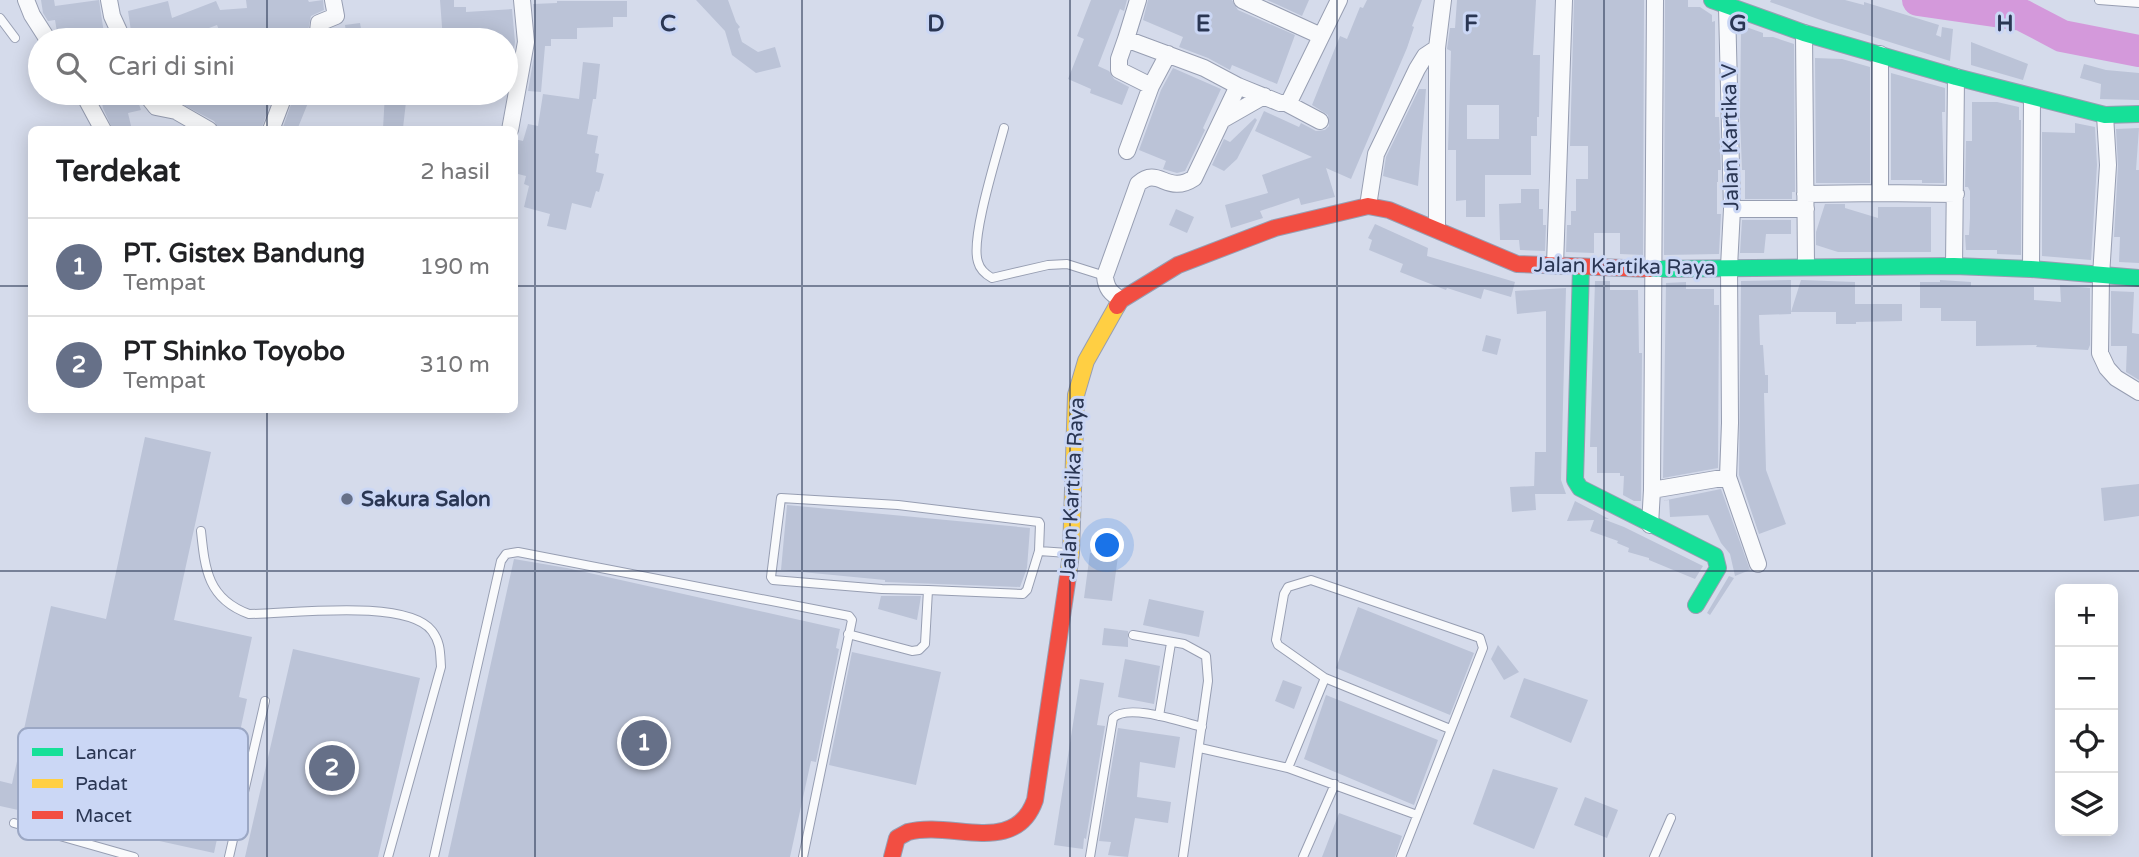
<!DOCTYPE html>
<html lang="id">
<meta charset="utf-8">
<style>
:root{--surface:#fff;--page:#f6f6f6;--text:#202124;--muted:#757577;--line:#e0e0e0;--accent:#667088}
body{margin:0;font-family:"Varela Round",sans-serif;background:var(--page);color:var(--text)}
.controls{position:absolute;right:21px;bottom:21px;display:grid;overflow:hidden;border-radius:10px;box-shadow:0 4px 18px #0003}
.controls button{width:63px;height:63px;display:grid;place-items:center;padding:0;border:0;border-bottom:2px solid var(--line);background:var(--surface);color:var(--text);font:35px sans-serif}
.you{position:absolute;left:1108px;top:546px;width:24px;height:24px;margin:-18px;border:5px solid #fff;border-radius:50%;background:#1a73e8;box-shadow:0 0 0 10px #1a73e833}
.badge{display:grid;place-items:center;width:46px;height:46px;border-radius:50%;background:var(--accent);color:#fff;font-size:23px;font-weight:700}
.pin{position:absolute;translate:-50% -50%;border:4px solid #fff;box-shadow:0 2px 7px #0006}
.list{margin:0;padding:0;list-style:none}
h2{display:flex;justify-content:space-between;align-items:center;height:91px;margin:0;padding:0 28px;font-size:30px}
h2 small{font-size:23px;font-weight:400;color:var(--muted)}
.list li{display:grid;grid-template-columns:46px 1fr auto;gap:21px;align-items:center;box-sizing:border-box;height:98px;padding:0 28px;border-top:2px solid var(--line)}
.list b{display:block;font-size:26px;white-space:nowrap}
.list p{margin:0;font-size:23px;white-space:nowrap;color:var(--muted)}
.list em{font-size:23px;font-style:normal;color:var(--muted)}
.icon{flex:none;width:38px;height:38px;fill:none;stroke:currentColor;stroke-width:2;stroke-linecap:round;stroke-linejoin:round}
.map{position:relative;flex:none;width:2139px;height:857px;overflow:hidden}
.search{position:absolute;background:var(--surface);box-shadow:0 4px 18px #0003;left:28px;top:28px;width:490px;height:77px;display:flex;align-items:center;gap:18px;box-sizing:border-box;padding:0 24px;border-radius:38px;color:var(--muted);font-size:26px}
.panel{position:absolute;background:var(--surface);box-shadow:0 4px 18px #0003;left:28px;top:126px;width:490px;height:287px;border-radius:10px}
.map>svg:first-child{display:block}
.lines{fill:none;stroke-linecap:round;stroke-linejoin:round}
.river{stroke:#d499db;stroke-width:32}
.building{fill:#bbc3d7;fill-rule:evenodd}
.lane-casing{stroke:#979eb2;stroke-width:10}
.street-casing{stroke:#979eb2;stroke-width:18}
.fast-casing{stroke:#979eb2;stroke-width:18}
.slow-casing{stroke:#979eb2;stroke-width:18}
.jam-casing{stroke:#979eb2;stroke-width:18}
.lane{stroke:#f9fafc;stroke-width:8}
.street{stroke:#f9fafc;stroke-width:16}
.fast{stroke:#16e098;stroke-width:16}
.slow{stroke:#ffcf43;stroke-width:16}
.jam{stroke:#f24e42;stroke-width:16}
.grid{fill:none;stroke:#2a3653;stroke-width:2;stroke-opacity:0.55}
.poi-dot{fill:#667088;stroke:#cbd7f5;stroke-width:2.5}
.labels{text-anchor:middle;stroke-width:6;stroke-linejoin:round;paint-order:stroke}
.street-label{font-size:21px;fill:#2a3653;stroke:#cbd7f5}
.poi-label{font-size:21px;font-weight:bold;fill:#2a3653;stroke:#cbd7f5;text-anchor:start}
.key{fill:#cbd7f5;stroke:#9ba7c4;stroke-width:2}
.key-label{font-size:19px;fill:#2a3653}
.grid-label{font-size:23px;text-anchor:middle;font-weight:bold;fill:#2a3653;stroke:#cbd7f5;stroke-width:6;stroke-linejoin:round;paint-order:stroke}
</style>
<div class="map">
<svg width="2139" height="857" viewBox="0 0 2139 857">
<rect width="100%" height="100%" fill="#d5dbeb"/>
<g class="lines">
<path class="river" d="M1918 0 2022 15 2062 36 2139 51"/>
</g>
<path class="building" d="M41 0H54L55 6 99 0 105 40H78L77 36 58 38 55 20 48 21 43 13Z
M246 0H308L309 2 323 0 324 10 311 16 308 31 297 33 298 38 223 40 217 25 177 40H133L131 31 128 11 168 1 172 18 216 1 220 10 247 8Z
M440 0H454V7H466V12L512 9 515 42 512 63H508V40H443Z
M696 0H728L736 22 740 27 738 29 742 42 758 52 775 47 781 67 756 73 732 55 725 31Z
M1091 0H1127L1124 11 1120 9 1098 66 1109 71 1114 79 1129 87 1122 105 1090 93 1091 89 1068 79 1084 39 1077 36Z
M1148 0H1232L1238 10 1295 35 1277 84 1232 65 1230 70 1208 58 1179 47 1183 37 1143 20Z
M1267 0H1309L1302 16Z
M1367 0H1422L1412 26 1414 27 1407 48 1351 179 1326 168 1335 197 1301 205 1299 198 1260 211 1263 218 1231 228 1225 205 1268 193 1262 175 1312 157 1255 131 1264 111 1299 127 1301 123 1316 131 1325 130 1329 126 1328 115 1312 105 1340 36 1347 39 1360 7 1363 8Z
M1457 0H1536L1533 55H1540L1539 117H1537V136H1531V175H1485V217H1466V200L1456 201V150H1448L1451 51 1447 49 1450 28H1455ZM1467 105H1499V139H1467Z
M1574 0H1644L1643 255 1620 254V233H1594V253L1566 252 1567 225H1571V211H1576V179H1588V146H1570Z
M1665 0H1688V7H1700L1712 15V22L1715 21V117H1719L1721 170H1718V182H1717V214H1721L1719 254 1664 255Z
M1771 0H1845L1864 5V2L1939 25 1936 35 1941 37 1942 27 1953 29 1950 61 1829 23 1770 2Z
M557 1H627V17H613V27L577 28V39H551V46H545L541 92 528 91 536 44 533 4 557 3Z
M360 23 363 40H347L345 25Z
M1741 28H1749L1763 33V37H1773L1794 44 1795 192H1792V199H1745V170H1742L1740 117Z
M1971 42 2028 64 2023 80 1971 65Z
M1815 58 1842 59 1870 67V183H1816Z
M583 62 600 64 596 99H593L587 134 598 136 595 153 599 154 596 172 604 174 599 192 596 191 591 208 572 203 566 230 547 226 550 214 524 207 529 186 524 184 526 176 514 173V139L523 141 528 124 538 126 543 94 579 99Z
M2084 64 2106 70 2139 73V100L2100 99 2101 84 2080 78Z
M1173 68 1221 89 1203 128 1205 130 1185 171 1177 173 1163 169 1166 161 1139 150 1161 90Z
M1891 73 1945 88V112H1942L1944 183H1922V180H1891Z
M1419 89H1426L1418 186 1383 176 1386 157Z
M100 93H111L113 97 135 93 141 110 128 113 132 130H113L103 108Z
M176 93H274L261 130H219L214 121 174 100Z
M295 93H312L297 130H282Z
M385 93H407L403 128 383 129Z
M1972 102H1997L2019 107V120H2021V255L1997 254V250H1966L1965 235H1969L1970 218V191L1968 187H1965L1966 141H1972Z
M1255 118 1257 120 1237 159 1224 171 1212 165 1224 139 1230 142Z
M2075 123 2095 127 2097 165 2091 260 2042 256V132L2075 133Z
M2139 128 2136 170H2139V263L2119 262 2120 237H2114L2118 166 2116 129Z
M1521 189H1539V209H1543V225H1546L1545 251 1520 250 1519 240H1500L1499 204 1521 203Z
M1825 204H1845V208L1878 218V207H1931V252H1838L1816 245V232Z
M1176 209 1194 217 1187 233 1169 225Z
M1742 220H1791V234H1766L1764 253H1740Z
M1375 224 1428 248 1427 256 1515 282 1511 297 1484 289 1481 299 1447 288 1446 290 1400 272 1403 264 1369 250 1372 240 1368 238Z
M1791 280V314L1759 315 1760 345H1763L1765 375H1768V393H1764L1766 470 1786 524 1759 534 1739 475 1741 281Z
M1801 280 1855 282V304H1902V321L1856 322V324H1836V312H1791Z
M1940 280 1971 282V286L2034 287V300L2061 302 2060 285 2090 288V345L2088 350 2036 347 2037 345 1976 346V321H1941V308H1920V282H1940Z
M1595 281H1610V290H1638L1639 353H1642L1641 501H1634L1623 495 1624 476H1620V473H1597V447H1590Z
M1686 282V289H1714V305H1719L1718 468 1663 478 1666 283Z
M1566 288 1561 480 1566 494H1535L1536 510 1512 512 1510 487 1534 486V489L1535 452H1546V311L1517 314 1515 291Z
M2111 291 2134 292 2132 333 2139 334V380L2126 372 2127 346H2111Z
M1486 335 1501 339 1497 355 1482 351Z
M145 437 211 452 174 620 252 637 239 697 247 699 214 853 0 806V781L12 784 51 606 106 619Z
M2139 484V516L2104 521 2101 488Z
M1721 489 1750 570 1735 576 1730 554 1721 543 1708 515 1670 517 1669 500 1662 501Z
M1575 501 1609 519H1603L1624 527 1703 566 1695 579 1649 560V558L1628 552 1629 548 1617 543 1618 541 1590 531 1594 520 1567 521Z
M787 505 1030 528 1027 568 1020 587 885 582V580L781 570Z
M1090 553 1118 556 1112 601 1084 598Z
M514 559 567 568 840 629 836 648 839 649 816 762 811 761 790 857H448Z
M1729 576 1734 578 1710 615 1707 613Z
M881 596H921L917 620 878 609Z
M1149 599 1204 611 1199 637 1143 625Z
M1358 607 1474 653 1450 715 1336 668Z
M1104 628 1128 631V647L1102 645Z
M1498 645 1519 672 1504 680 1491 659Z
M293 649 420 678 378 857H245Z
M852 652 941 672 916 785 829 765Z
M1125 659 1160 666 1154 704 1118 697Z
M1524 678 1588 700 1571 743 1510 717Z
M1080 679 1104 683 1097 725 1105 726 1086 839 1084 838 1083 849 1054 845Z
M1283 680 1302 687 1294 709 1275 701Z
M1326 695 1438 740 1414 805 1304 759Z
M1118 728 1180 737 1175 768 1140 762 1137 797 1171 802 1168 823 1135 818 1128 857 1108 855 1111 842 1099 841Z
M1493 769 1558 788 1534 849 1473 824Z
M1585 797 1618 810 1607 838 1574 825Z
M1339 813 1402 836 1395 857H1322Z"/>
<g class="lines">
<defs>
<path id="lane" d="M2099 0 2139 3
M0 18 15 38
M1004 128C997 155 970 239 978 262 980 270 985 274 992 278L1048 265 1067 264 1105 276
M201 531C205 570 208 599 249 614 289 614 407 598 432 631 441 643 440 653 441 667L388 857
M928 590 882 589 773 580 771 577 781 498 898 505 1039 522 1040 524 1039 551
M848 634 912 651 919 650 925 644 928 590 1023 594 1027 590 1039 551 1068 553
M1133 635 1184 644 1206 656 1208 681 1183 857
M1325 678 1278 645 1276 640 1284 594 1288 587 1311 580 1480 638 1483 648 1401 857
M1159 716 1171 643
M1200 748 1288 768 1417 815
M1288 768 1325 678 1450 729
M14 823 134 857
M229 857 265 701
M434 857 501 561 506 554 518 552 849 616 852 620 803 857
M1090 857 1113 718C1128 703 1182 722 1202 727
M1303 857 1335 784
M1654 857 1671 818"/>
<path id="street" d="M26 0 32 15 48 40
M109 0 112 16 123 40
M1138 0 1126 39 1204 68 1238 86
M1242 0 1321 36
M1804 33 1806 266
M1126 39 1119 59V70L1151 86
M317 40 319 23 336 16 333 0
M83 93 103 130
M145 93 156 107 176 111 209 130
M1286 103 1320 121
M2105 115 2108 165 2101 276 2100 353 2107 368 2116 378 2139 392
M1222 120 1264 96
M271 130 285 93
M510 130 526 42 522 0
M1127 151 1151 86 1168 54
M1880 193 1956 194
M1805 194 1880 193V54
M1368 206 1376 154 1417 69 1425 56 1437 48 1443 0
M1732 209H1806
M1437 229V48
M1555 265 1564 0
M1954 266 1956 77
M2031 269 2032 97
M1121 300C1111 293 1106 289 1105 276L1138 184C1159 165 1167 196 1194 178L1238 86 1280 103H1286L1290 100 1339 0
M1728 477 1758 564
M1652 490 1728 477 1730 423 1729 267 1732 209 1727 7
M1650 525 1652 490 1655 0"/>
<path id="fast" d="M1712 0 1804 33 1956 77 2105 115 2139 114
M1581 267 1575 480 1580 488 1715 556 1718 568 1696 605
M1650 269 1954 266 2031 269 2139 278"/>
<path id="slow" d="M1068 576 1071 553 1076 395 1086 361 1117 306"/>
<path id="jam" d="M1117 306 1121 300 1178 265 1275 228 1368 206 1389 210 1517 264 1650 269
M892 857 897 838 908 832C952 820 1015 857 1035 800L1068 576"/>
</defs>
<use href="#lane" class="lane-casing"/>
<use href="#street" class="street-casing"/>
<use href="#fast" class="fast-casing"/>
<use href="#slow" class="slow-casing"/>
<use href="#jam" class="jam-casing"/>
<use href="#lane" class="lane"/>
<use href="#street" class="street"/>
<use href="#fast" class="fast"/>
<use href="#slow" class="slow"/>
<use href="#jam" class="jam"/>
</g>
<path class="grid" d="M267 0V40M535 0V857M802 0V857M1070 0V857M1337 0V857M1604 0V857M1872 0V857M267 93V130M0 286H32M514 286H2139M267 410V857M0 571H2139"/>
<circle class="poi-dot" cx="347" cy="499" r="7"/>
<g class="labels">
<g class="street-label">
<text transform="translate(1730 137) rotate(-91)" y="7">Jalan Kartika V</text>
<text transform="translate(1625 266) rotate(1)" y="7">Jalan Kartika Raya</text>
<text transform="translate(1072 488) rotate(-87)" y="7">Jalan Kartika Raya</text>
</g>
<g class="poi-label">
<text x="361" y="506">Sakura Salon</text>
</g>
</g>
<rect x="18" y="728" width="230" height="112" rx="10" class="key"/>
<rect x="32" y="748" width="31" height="8" fill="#16e098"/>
<rect x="32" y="779" width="31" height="9" fill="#ffcf43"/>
<rect x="32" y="811" width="31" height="8" fill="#f24e42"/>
<g class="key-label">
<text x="75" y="759">Lancar</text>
<text x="75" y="790">Padat</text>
<text x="75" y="822">Macet</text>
</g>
<g class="grid-label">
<text x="668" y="31">C</text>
<text x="936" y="31">D</text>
<text x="1203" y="31">E</text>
<text x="1471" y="31">F</text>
<text x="1738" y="31">G</text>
<text x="2005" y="31">H</text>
</g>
</svg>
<div class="controls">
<button>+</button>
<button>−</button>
<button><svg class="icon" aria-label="locate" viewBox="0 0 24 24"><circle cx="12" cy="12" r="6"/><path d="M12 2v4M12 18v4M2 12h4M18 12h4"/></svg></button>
<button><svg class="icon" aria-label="layers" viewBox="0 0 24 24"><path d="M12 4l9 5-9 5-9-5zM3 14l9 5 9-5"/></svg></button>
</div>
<div class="you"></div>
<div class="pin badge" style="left:644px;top:743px">1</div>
<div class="pin badge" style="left:332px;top:768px">2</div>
<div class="search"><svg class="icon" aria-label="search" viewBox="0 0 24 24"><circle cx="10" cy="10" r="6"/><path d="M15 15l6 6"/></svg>Cari di sini</div>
<section class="panel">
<h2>Terdekat<small>2 hasil</small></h2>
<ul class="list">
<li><span class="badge">1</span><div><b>PT. Gistex Bandung</b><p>Tempat</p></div><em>190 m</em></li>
<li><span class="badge">2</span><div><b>PT Shinko Toyobo</b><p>Tempat</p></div><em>310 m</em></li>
</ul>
</section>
</div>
